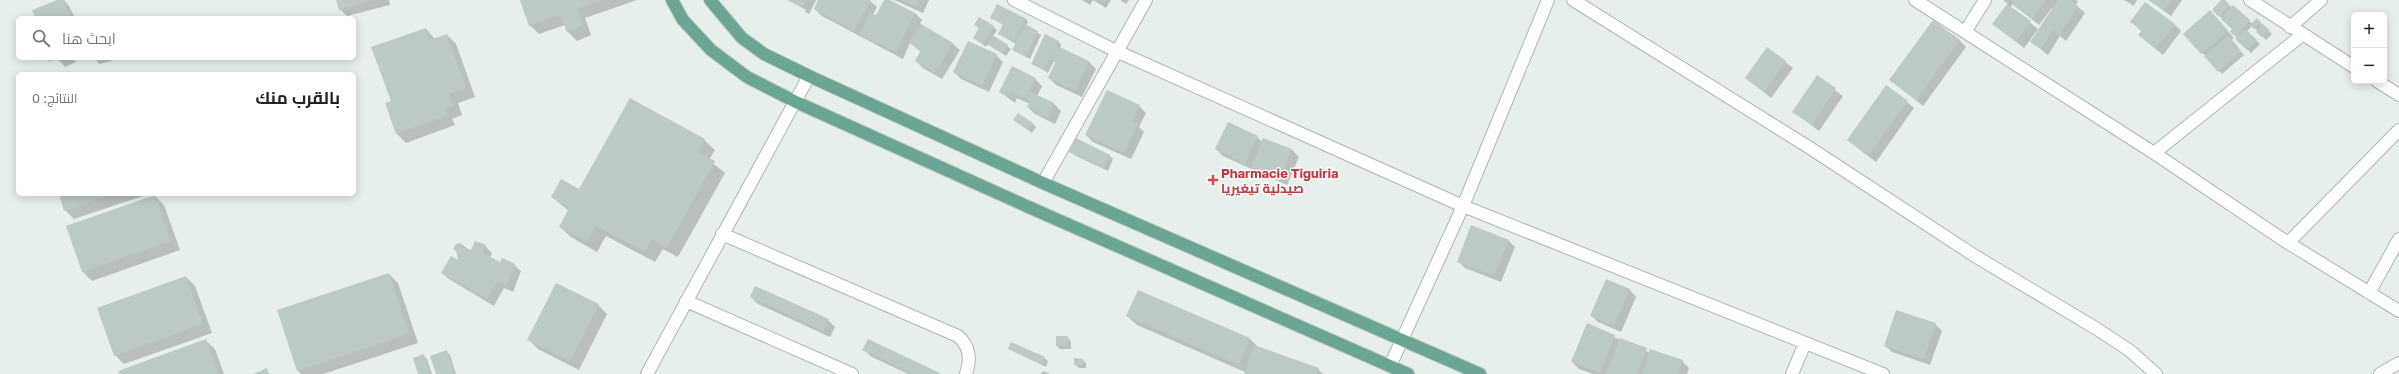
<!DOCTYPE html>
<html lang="ar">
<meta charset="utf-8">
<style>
:root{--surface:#fff;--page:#f6f6f6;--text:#222;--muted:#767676;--line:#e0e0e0}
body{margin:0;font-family:"Golos Text",Cairo,sans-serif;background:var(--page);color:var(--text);direction:rtl}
.controls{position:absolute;right:12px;top:12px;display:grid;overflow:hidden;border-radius:6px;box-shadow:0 2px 10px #0003}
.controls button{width:36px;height:36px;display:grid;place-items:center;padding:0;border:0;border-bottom:1px solid var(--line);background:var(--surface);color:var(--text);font:20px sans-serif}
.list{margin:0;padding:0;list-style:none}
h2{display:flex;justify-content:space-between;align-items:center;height:52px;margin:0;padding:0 16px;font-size:17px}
h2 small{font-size:13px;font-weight:400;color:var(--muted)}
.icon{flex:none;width:22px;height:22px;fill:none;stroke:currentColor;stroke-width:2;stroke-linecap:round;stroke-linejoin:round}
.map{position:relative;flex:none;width:2399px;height:374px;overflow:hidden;direction:ltr}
.search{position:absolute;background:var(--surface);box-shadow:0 2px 10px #0003;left:16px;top:16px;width:340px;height:44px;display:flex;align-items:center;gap:10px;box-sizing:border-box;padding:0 14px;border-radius:6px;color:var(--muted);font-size:15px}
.panel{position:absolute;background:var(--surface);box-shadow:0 2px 10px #0003;left:16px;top:72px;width:340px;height:124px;border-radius:6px;direction:rtl}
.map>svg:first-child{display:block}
.shadow{fill:#0003}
.building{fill:#bbcac4}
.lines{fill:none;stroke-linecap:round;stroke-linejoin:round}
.street-casing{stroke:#a8b8b2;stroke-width:14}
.primary-casing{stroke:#c2cac8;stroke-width:14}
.street{stroke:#fff;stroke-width:12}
.primary{stroke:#6aa596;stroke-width:12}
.health-dot{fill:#e0444e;stroke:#f7fbf9;stroke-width:1.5}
.labels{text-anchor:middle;stroke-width:3;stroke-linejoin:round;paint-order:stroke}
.health-label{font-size:13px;font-weight:bold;fill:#be3a42;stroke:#f7fbf9;text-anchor:start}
</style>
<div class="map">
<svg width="2399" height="374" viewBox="0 0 2399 374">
<rect width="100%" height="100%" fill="#e6efeb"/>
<path class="shadow" d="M60 0H64L69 6 75 18H37Z
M337 0H389L390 5 347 16 340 9Z
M521 0H637L585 18 591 35 577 41 568 32 565 25 539 34 530 25Z
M783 0 805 12 806 10 789 0H816L809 14Z
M820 0H869L877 7 873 15 877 17 885 0H888L915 13 922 20 920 24 953 44 960 50 942 79 923 68 916 61 921 52 910 43 903 59 822 16 815 9Z
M894 0H929L923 13Z
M1082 0H1111L1106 8 1093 0 1090 5Z
M1120 0H1129L1126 4Z
M2003 0H2076L2078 2 2076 5 2085 13 2066 41 2060 36 2048 55 2032 42 2053 9 2052 8 2039 25 2013 4 2010 7 2038 29 2024 48 1993 24 2008 4Z
M2124 0H2137L2134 6Z
M2149 0H2182L2171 16Z
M2223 0 2253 24 2257 20 2272 34 2266 40 2252 25 2247 32 2260 44 2251 53 2237 39 2234 29 2213 10Z
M991 17 1025 18 1028 22 1026 26 1041 35 1030 59 1014 50 1016 44 999 34 1003 25Z
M2217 19 2234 38 2231 40 2244 55 2222 74 2185 34Z
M2132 22 2174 24 2181 31 2163 55 2139 35 2142 32Z
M976 25 993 27 997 30 993 36 1011 49 1006 56 988 44 986 47 974 38 980 29Z
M426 29 435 39 447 35 456 44 475 97 458 103 462 115 452 119 455 125 406 143 397 134 392 102Z
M1959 40 1966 47 1923 106 1890 80Z
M1058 41 1061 45 1060 48 1089 62 1096 69 1082 97 1056 85 1049 78 1056 63 1054 61 1048 73 1032 63Z
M1767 48 1793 68 1771 98 1746 78Z
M996 55 1003 62 989 92 961 79 954 72Z
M41 58H74L76 62 65 67 57 58 50 61Z
M95 58H111L112 61 99 64Z
M1817 77 1843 96 1819 131 1794 112Z
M1035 79 1042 86 1037 96 1054 104 1061 111 1055 124 1035 114 1028 107 1030 104 1017 98 1015 103 1000 92Z
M1907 102 1914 108 1876 162 1848 140Z
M1139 106 1146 113 1139 127 1144 132 1131 159 1093 142 1086 135Z
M1014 120 1032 123 1036 127 1032 133Z
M1257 137 1262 142 1264 139 1292 150 1299 157 1287 185 1223 156 1216 149Z
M704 140 715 150 709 160 725 173 678 257 663 249 655 262 606 236 597 252 571 237 560 227 569 211 552 197 580 191Z
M1076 140 1110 156 1113 159 1108 171 1074 155 1071 151Z
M60 194H149L74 219 65 210Z
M155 196 164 205 180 250 92 281 83 272 68 227Z
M1508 240 1515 247 1501 282 1465 268 1458 261Z
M461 244 471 251 485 246 492 253 490 258 501 264 514 265 521 271 513 292 504 288 494 306 449 279 442 273 460 262Z
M389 274 398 283 418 343 323 374H301L297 370Z
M186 277 195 286 212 333 124 364 115 355Z
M1630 290 1636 297 1621 332 1598 322 1591 315Z
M751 297 828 320 835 327 830 337 758 304Z
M598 305 607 314 579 370 538 349 529 340Z
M1127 316 1250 339 1259 348 1318 369 1323 374H1245V372L1137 325Z
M1935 324 1942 331 1930 365 1892 352 1885 346Z
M1587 325 1650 353 1682 361 1689 368 1687 374H1593L1579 369 1572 362Z
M1067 337 1071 341V349H1060L1057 346Z
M205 340 215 349 224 374H121Z
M864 349 940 374H908L870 356Z
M1009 349 1044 358 1048 361 1046 367Z
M447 352 450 355 456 374H437Z
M423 355 427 359 432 374H419Z
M1083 360 1086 363V368H1079L1075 364Z
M1043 371 1050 374H1041Z"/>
<path class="building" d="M57 0H64L72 18H35L32 10Z
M336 0H375L339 10Z
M520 0H602L577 9 583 26 567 32 560 15 529 26Z
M787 0H806L802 8Z
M818 0H871L854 31 814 9Z
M884 0H890L915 13 896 52 859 35 870 13 876 15Z
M901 0H919L916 7Z
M2010 0H2046L2032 19 2013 5 2015 3Z
M2058 0H2070L2078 6 2059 35 2053 30 2041 49 2030 42Z
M2148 0H2171L2164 10Z
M2221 0H2225L2230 5 2219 17 2212 10Z
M2145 2 2175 24 2156 49 2138 35 2142 30 2130 22Z
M997 4 1025 18 1014 41 998 34 1003 24 990 18Z
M2007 4 2031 21 2016 42 1992 24Z
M2233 5 2250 20 2236 37 2230 32 2232 29 2221 19Z
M2210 10 2228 31 2201 54 2183 34Z
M979 17 994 26 983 44 973 38 979 28 974 25Z
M2257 18 2261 23 2254 29 2250 25Z
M1933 20 1960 40 1916 100 1889 80Z
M921 24 953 43 935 73 915 61 921 50 909 43Z
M1025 24 1038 31 1026 57 1012 50Z
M2263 24 2269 30 2262 37 2256 32Z
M426 28 430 40 447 34 466 88 449 94 454 106 444 109 447 116 396 134 385 103 391 101 371 47Z
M2245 29 2257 40 2247 50 2235 39Z
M1045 34 1059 41 1044 70 1031 64Z
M2228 35 2241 51 2218 72 2204 56Z
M994 36 1008 45 1003 53 988 45Z
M968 41 997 54 982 86 953 72Z
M1057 46 1089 61 1075 91 1048 78 1056 61 1051 59Z
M1767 47 1786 61 1764 92 1745 78Z
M1012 66 1036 78 1029 91 1054 103 1048 118 1027 107 1030 101 1011 92 1008 97 999 92Z
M1817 75 1836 88 1812 125 1792 112Z
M1886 85 1908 101 1868 156 1847 140Z
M1107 90 1140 105 1132 121 1138 124 1124 153 1085 135Z
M630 98 705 139 698 152 715 161 667 248 652 239 645 252 596 226 587 242 559 227 569 208 551 197 561 179 579 189Z
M1018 113 1033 123 1028 130 1013 120Z
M1228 122 1258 136 1245 164 1215 149Z
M1076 138 1110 155 1104 168 1069 152Z
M1263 138 1292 149 1280 179 1251 168Z
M59 194H113L64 211Z
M155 195 171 241 82 272 66 226Z
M1471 225 1509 240 1494 276 1457 262Z
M475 241 486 245 483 253 500 262 502 258 515 264 506 286 497 282 487 299 441 273 451 256 458 260 456 251 453 249 456 244 461 243 462 247 471 250Z
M389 273 409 334 297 371 277 310Z
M186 276 203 324 114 356 97 308Z
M1606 279 1630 289 1614 326 1590 316Z
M556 283 599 304 570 361 527 340Z
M755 286 829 319 823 331 750 297Z
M1138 290 1250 338 1239 365 1126 316Z
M1896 310 1936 323 1924 359 1884 346Z
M1587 323 1615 335 1600 373 1571 362Z
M1056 336H1068V346H1056Z
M1620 338 1647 348 1637 374H1606Z
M206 339 219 374H120L118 371Z
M868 339 942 374H913L862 350Z
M1011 342 1045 357 1042 364 1008 349Z
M1254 345 1319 368 1317 374H1244Z
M1650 349 1683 360 1678 374H1642Z
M447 350 454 374H436L430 356Z
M424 354 430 374H418L413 358Z
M1074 358 1083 359V365H1074Z
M267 368 269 374H253Z"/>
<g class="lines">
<defs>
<path id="street" d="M1014 0 1116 51 1463 206 1883 374
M1573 0 1810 148 1975 256 2097 329 2129 350 2156 374
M1915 0 2154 153 2285 241 2399 311
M2250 0 2354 67
M2290 27 2321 0
M1965 32 1985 0
M2377 81 2399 95
M2154 153 2302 35
M1043 183 1146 0
M722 234 958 336C970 346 971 360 966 374
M2288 243 2399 130
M2369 293 2399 239
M686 301 852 374
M1390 366 1463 206 1548 0
M647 374 809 76
M1792 374 1805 343
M2380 374 2399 363"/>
<path id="primary" d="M672 0 683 20 711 50 747 77 796 102 1033 209 1408 374
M710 0 742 38 764 54 809 76 1043 183 1480 374"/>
</defs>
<use href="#street" class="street-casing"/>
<use href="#primary" class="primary-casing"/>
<use href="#street" class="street"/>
<use href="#primary" class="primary"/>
</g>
<path class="health-dot" d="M1211 174h4v4h4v4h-4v4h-4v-4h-4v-4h4z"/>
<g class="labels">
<g class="health-label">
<text x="1221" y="178">Pharmacie Tiguiria<tspan x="1221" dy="15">صيدلية تيغيريا</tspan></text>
</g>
</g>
</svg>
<div class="controls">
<button>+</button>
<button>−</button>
</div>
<div class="search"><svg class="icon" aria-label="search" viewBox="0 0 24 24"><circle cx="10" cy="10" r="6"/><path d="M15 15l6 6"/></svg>ابحث هنا</div>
<section class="panel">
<h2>بالقرب منك<small>النتائج: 0</small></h2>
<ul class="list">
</ul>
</section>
</div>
